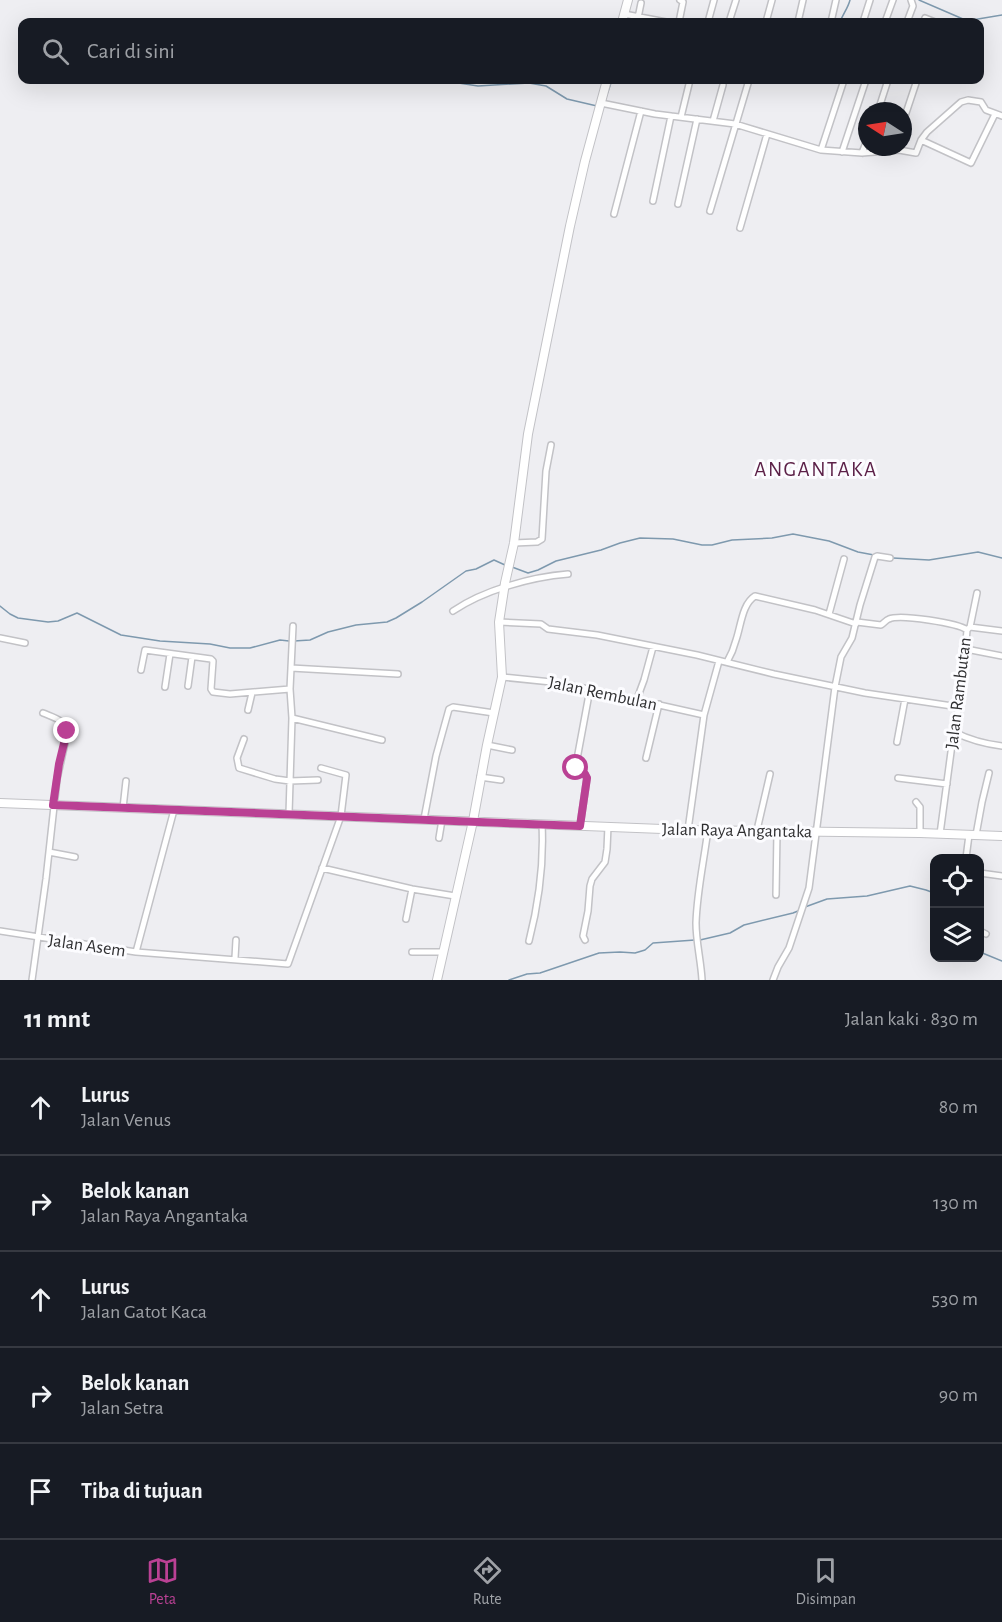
<!DOCTYPE html>
<html lang="id">
<meta charset="utf-8">
<style>
:root{--surface:#171b24;--page:#242831;--text:#f1f3f6;--muted:#9ea1a6;--line:#363941;--accent:#ba4194}
body{margin:0;font-family:"Alegreya Sans",sans-serif;background:var(--page);color:var(--text)}
.controls{position:absolute;right:18px;bottom:18px;display:grid;overflow:hidden;border-radius:12px;box-shadow:0 6px 24px #0002}
.controls button{width:54px;height:54px;display:grid;place-items:center;padding:0;border:0;border-bottom:2px solid var(--line);background:var(--surface);color:var(--text);font:30px sans-serif}
.compass{position:absolute;left:858px;top:102px;width:54px;height:54px;border-radius:50%;background:var(--surface);box-shadow:0 6px 24px #0002;rotate:282deg}
.stop{position:absolute;width:18px;height:18px;margin:-14px;border:4px solid #ba4194;border-radius:50%;background:#fff}
.stop.end{background:#ba4194;border-color:#fff;box-shadow:0 2px 6px #0008}
.list{margin:0;padding:0;list-style:none}
h2{display:flex;justify-content:space-between;align-items:center;height:78px;margin:0;padding:0 24px;font-size:26px}
h2 small{font-size:20px;font-weight:400;color:var(--muted)}
.list li{display:grid;grid-template-columns:39px 1fr auto;gap:18px;align-items:center;box-sizing:border-box;height:96px;padding:0 24px;border-top:2px solid var(--line)}
.list b{display:block;font-size:22px;white-space:nowrap}
.list p{margin:0;font-size:20px;white-space:nowrap;color:var(--muted)}
.list em{font-size:20px;font-style:normal;color:var(--muted)}
.icon{flex:none;width:33px;height:33px;fill:none;stroke:currentColor;stroke-width:2;stroke-linecap:round;stroke-linejoin:round}
.map{position:relative;flex:none;width:1002px;height:980px;overflow:hidden}
.search{position:absolute;background:var(--surface);box-shadow:0 6px 24px #0002;left:18px;right:18px;top:18px;height:66px;display:flex;align-items:center;gap:15px;box-sizing:border-box;padding:0 21px;border-radius:12px;color:var(--muted);font-size:22px}
.sheet{height:558px;background:var(--surface)}
nav{display:flex;justify-content:space-around;align-items:center;box-sizing:border-box;height:84px;border-top:2px solid var(--line);background:var(--surface);font-size:16px;color:var(--muted)}
nav a{display:grid;justify-items:center;gap:3px}
nav .on{color:var(--accent)}
.map>svg:first-child{display:block}
.lines{fill:none;stroke-linecap:round;stroke-linejoin:round}
.stream{stroke:#7e99ae;stroke-width:1.5}
.street-casing{stroke:#c2c2c6;stroke-width:8}
.secondary-casing{stroke:#c2c2c6;stroke-width:10}
.street{stroke:#fff;stroke-width:5}
.secondary{stroke:#fff;stroke-width:8}
.route{stroke:#ba4194;stroke-width:8}
.labels{text-anchor:middle;stroke-width:6;stroke-linejoin:round;paint-order:stroke}
.street-label{font-size:18px;fill:#2f2f31;stroke:#fcfcff}
.quarter-label{font-size:21px;letter-spacing:1.5px;fill:#5c2148;stroke:#fcfcff}
</style>
<div class="map">
<svg width="1002" height="980" viewBox="0 0 1002 980">
<rect width="100%" height="100%" fill="#eeeef2"/>
<g class="lines">
<path class="stream" d="M919 0 963 19 972 20 1002 15
M840 22C843 14 848 8 850 0
M439 80 478 86 529 83 546 86 567 99 597 106
M605 100 612 80
M893 558 929 560 978 552 1002 558
M512 567 528 573 538 570 556 561 601 550 620 543 640 538 673 539 702 545H712L732 540 772 538 793 534 829 541 858 552 874 555
M0 606 10 614 18 618 48 622 58 621 77 613 121 635 160 641 210 644 230 648H250L280 640 289 641
M294 641 310 640 328 632 356 625 387 622 396 618 422 602 466 571 476 569 494 560 505 565
M805 907 827 899 867 896 910 886 926 890 934 893
M700 940 730 933 744 925 793 913 798 911
M980 952 1002 961
M509 980 527 974 540 973 599 953 620 952 635 953 645 950 653 943 695 940"/>
<defs>
<path id="street" d="M624 14 666 22
M638 18 641 3
M925 18 935 22
M678 22H697
M679 22 683 2 680 0
M708 22 714 0
M729 22 736 0
M766 22 772 0
M798 22 803 0
M831 22 836 0
M863 22 870 0
M885 22 893 0
M907 22 913 6 911 0
M601 103 655 114 735 124 821 150 862 153 899 150 916 153 921 140 927 132 961 102 968 100 981 102 986 110 1002 116
M878 111 888 80
M681 117 690 80
M713 121 723 85
M903 137 907 123 904 119 917 80
M921 140 971 163 995 114
M821 150 844 80
M842 152 866 80
M862 153 867 140
M653 201 671 116
M678 204 697 119
M710 211 749 80
M614 214 641 111
M740 228 767 134
M514 543 537 542 542 539 546 471 551 445
M453 611C484 590 531 577 568 574
M829 614 844 559
M499 622 541 624 548 629 597 635 697 655 774 674 865 693 959 707
M857 622 881 625C884 623 886 620 889 619 900 614 958 623 967 630L962 689 953 737 940 834
M970 627 1002 631
M967 630 970 627 977 593
M0 638 25 643
M966 649 1002 656
M727 662C731 655 734 648 736 640 741 626 742 604 755 596L815 610 856 624
M291 668 398 674
M141 670 145 650 211 659 213 661 211 689 213 692 230 694 290 689
M502 677 561 683 704 715
M188 686 192 657
M165 687 170 654
M637 699 644 680 653 647
M248 710 252 693
M292 718 382 740
M954 732C970 740 985 744 1002 746
M244 739 237 758 239 768 275 779 290 781 318 780
M897 742 905 699
M487 745 512 750
M646 758 659 704
M480 777 501 780
M898 778 947 784
M916 802 920 807V833
M123 808 126 781
M289 814 292 718 290 689 293 626
M424 819 436 756 449 709 453 707 494 713
M580 826 587 778 585 775 576 771 575 770 590 689
M688 830 704 715 719 661
M757 830 770 774
M976 835 982 802 989 773
M439 838 442 820
M49 852 75 857
M966 858 969 835
M322 868 412 889 455 896
M980 873 1002 876
M776 895 777 831
M406 919 412 889
M0 931 136 952 288 964 341 816 346 775 321 768
M980 931 986 934
M585 940 583 936 588 911 590 886 592 879 605 862 607 849 608 826
M529 941C539 902 544 864 542 824
M136 952 174 810
M412 952H443
M235 958 236 940
M32 980 46 879 57 779 67 734C66 720 55 718 43 713
M702 980C701 961 696 942 696 923 697 891 704 861 708 829
M773 980 778 967 789 948 809 888 835 687 841 657 852 638 860 605 875 557 877 556 890 558"/>
<path id="secondary" d="M622 22 628 0
M0 803 688 830 920 833 1002 836
M437 980 473 821 487 745 502 677 499 622 505 583 514 543 528 434 570 226 585 161 607 80"/>
</defs>
<use href="#street" class="street-casing"/>
<use href="#secondary" class="secondary-casing"/>
<use href="#street" class="street"/>
<use href="#secondary" class="secondary"/>
</g>
<g class="lines">
<path class="route" d="M67 731 59 764 53 805 580 826 587 778 585 774 576 771V768"/>
</g>
<g class="labels">
<g class="street-label">
<text transform="translate(603 693) rotate(12)" y="6">Jalan Rembulan</text>
<text transform="translate(958 693) rotate(-83)" y="6">Jalan Rambutan</text>
<text transform="translate(737 830) rotate(1)" y="6">Jalan Raya Angantaka</text>
<text transform="translate(87 945) rotate(8)" y="6">Jalan Asem</text>
</g>
<g class="quarter-label">
<text x="816" y="476">ANGANTAKA</text>
</g>
</g>
</svg>
<div class="controls">
<button><svg class="icon" aria-label="locate" viewBox="0 0 24 24"><circle cx="12" cy="12" r="6"/><path d="M12 2v4M12 18v4M2 12h4M18 12h4"/></svg></button>
<button><svg class="icon" aria-label="layers" viewBox="0 0 24 24"><path d="M12 4l9 5-9 5-9-5zM3 14l9 5 9-5"/></svg></button>
</div>
<svg class="compass" viewBox="-18 -18 36 36"><path d="M0-13l5 13h-10z" fill="#e53935"/><path d="M0 13l5-13h-10z" fill="#9ea1a6"/></svg>
<div class="stop" style="left:576px;top:768px"></div>
<div class="stop end" style="left:67px;top:731px"></div>
<div class="search"><svg class="icon" aria-label="search" viewBox="0 0 24 24"><circle cx="10" cy="10" r="6"/><path d="M15 15l6 6"/></svg>Cari di sini</div>
</div>
<section class="sheet">
<h2>11 mnt<small>Jalan kaki · 830 m</small></h2>
<ul class="list">
<li><svg class="icon" aria-label="ahead" viewBox="0 0 24 24"><path d="M12 20V5M6 11l6-6 6 6"/></svg><div><b>Lurus</b><p>Jalan Venus</p></div><em>80 m</em></li>
<li><svg class="icon" aria-label="right" viewBox="0 0 24 24"><path d="M7 20v-9h11M14 6l5 5-5 5"/></svg><div><b>Belok kanan</b><p>Jalan Raya Angantaka</p></div><em>130 m</em></li>
<li><svg class="icon" aria-label="ahead" viewBox="0 0 24 24"><path d="M12 20V5M6 11l6-6 6 6"/></svg><div><b>Lurus</b><p>Jalan Gatot Kaca</p></div><em>530 m</em></li>
<li><svg class="icon" aria-label="right" viewBox="0 0 24 24"><path d="M7 20v-9h11M14 6l5 5-5 5"/></svg><div><b>Belok kanan</b><p>Jalan Setra</p></div><em>90 m</em></li>
<li><svg class="icon" aria-label="arrive" viewBox="0 0 24 24"><path d="M6 21V4h12l-3 4 3 4H6"/></svg><div><b>Tiba di tujuan</b></div></li>
</ul>
</section>
<nav>
<a class="on"><svg class="icon" aria-label="map" viewBox="0 0 24 24"><path d="M3 6l6-2 6 2 6-2v14l-6 2-6-2-6 2zM9 4v14M15 6v14"/></svg>Peta</a>
<a><svg class="icon" aria-label="directions" viewBox="0 0 24 24"><path d="M12 3l9 9-9 9-9-9zM9 14v-3h6M13 9l2 2-2 2"/></svg>Rute</a>
<a><svg class="icon" aria-label="saved" viewBox="0 0 24 24"><path d="M7 4h10v16l-5-4-5 4z"/></svg>Disimpan</a>
</nav>
